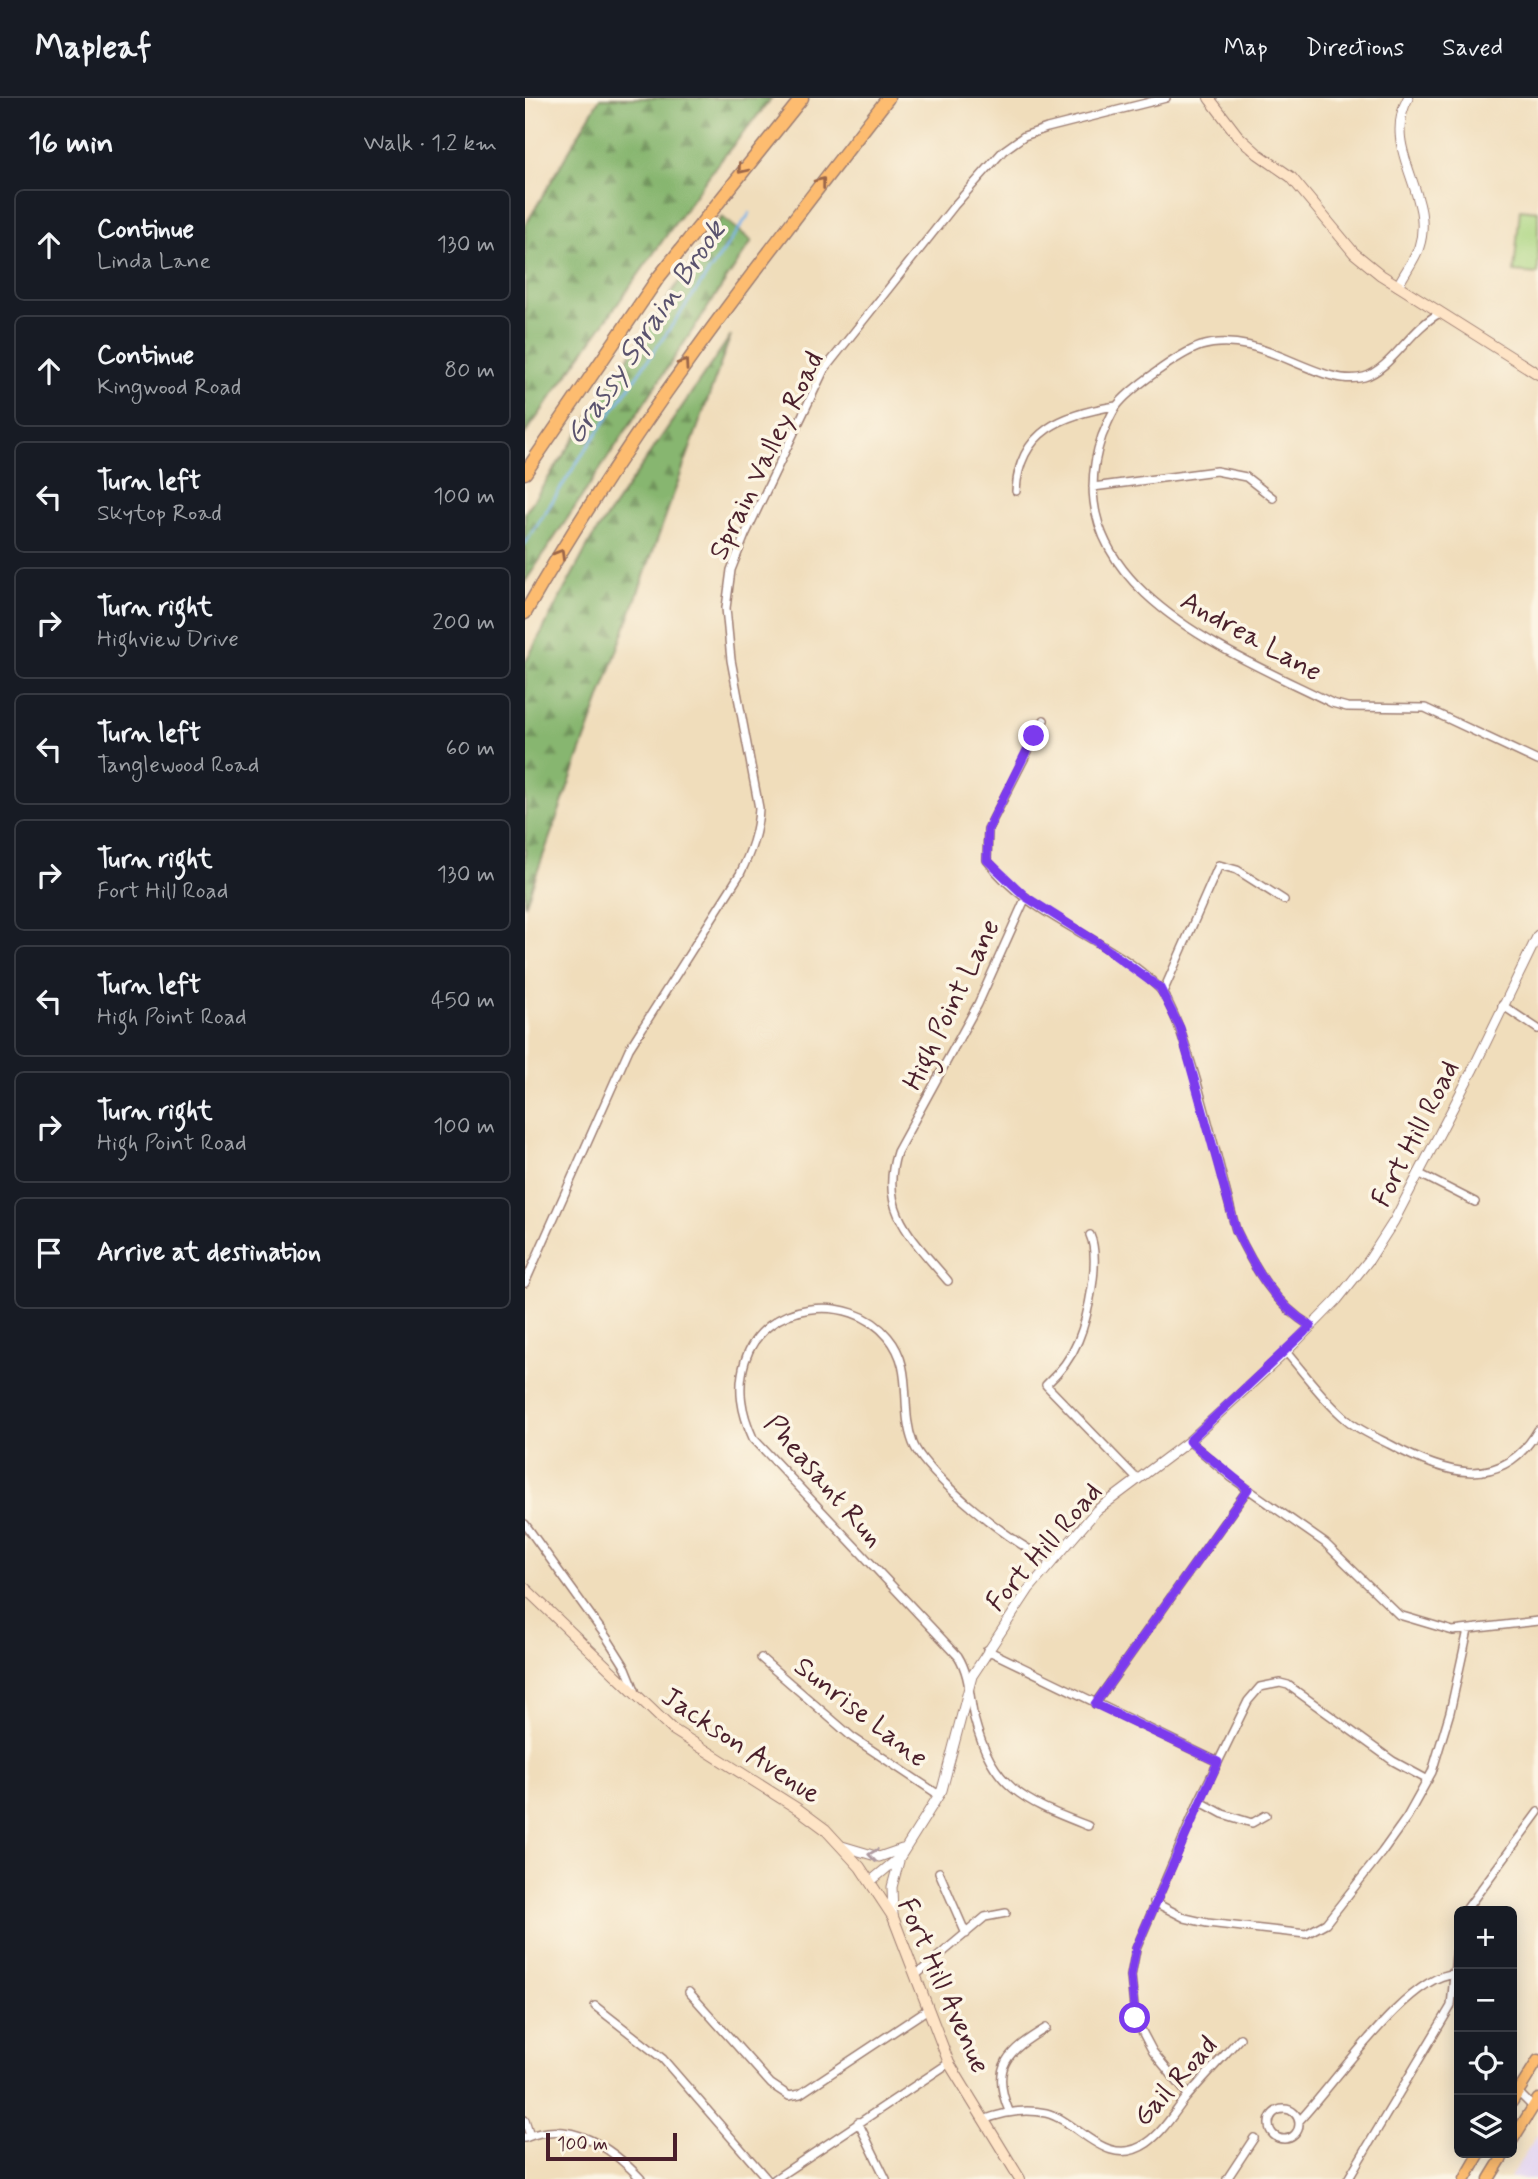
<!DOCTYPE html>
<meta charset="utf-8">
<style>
:root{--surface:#171b24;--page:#242831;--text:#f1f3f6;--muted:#9ea1a6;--line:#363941}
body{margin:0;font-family:Mynerve,sans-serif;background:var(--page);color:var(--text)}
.controls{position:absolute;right:21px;bottom:21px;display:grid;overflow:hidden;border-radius:10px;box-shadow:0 4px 18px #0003}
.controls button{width:63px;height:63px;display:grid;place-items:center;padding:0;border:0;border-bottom:2px solid var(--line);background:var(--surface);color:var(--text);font:35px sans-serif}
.scale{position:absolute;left:21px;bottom:18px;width:131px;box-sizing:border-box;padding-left:7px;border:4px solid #4a1f2b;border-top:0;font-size:19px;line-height:24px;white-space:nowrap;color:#4a1f2b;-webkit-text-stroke:5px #fcf5e5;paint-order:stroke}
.stop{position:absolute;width:21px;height:21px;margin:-16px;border:5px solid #7c3aed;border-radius:50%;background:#fff}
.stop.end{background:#7c3aed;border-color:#fff;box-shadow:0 2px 7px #0008}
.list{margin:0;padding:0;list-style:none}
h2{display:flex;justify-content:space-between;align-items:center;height:91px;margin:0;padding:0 28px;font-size:30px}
h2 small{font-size:23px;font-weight:400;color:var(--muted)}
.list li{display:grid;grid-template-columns:46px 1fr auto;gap:21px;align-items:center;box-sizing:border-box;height:112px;margin:0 14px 14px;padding:0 14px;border:2px solid var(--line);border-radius:10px}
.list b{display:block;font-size:26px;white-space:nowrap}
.list p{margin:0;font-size:23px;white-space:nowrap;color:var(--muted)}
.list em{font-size:23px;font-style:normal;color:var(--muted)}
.icon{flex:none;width:38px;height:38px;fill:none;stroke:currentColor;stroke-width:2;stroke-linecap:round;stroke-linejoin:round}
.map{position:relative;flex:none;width:1013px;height:2081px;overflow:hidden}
header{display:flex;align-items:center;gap:42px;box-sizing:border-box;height:98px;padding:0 35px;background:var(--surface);border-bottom:2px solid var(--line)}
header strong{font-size:33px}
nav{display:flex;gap:38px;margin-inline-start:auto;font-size:24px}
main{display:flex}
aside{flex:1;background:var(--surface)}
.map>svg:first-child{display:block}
.built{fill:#e2d4f3}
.grass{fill:#aad581;stroke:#7a7a56;stroke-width:2}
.forest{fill:url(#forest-firs);stroke:#686a4d;stroke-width:2}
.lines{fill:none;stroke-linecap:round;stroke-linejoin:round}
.stream{stroke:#79b3ea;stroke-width:2.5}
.minor-casing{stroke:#9d7e73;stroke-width:10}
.tertiary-casing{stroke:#9d7e73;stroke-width:11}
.secondary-casing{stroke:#9d7e73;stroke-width:12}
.primary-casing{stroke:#9d7e73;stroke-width:13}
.motorway-casing{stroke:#9d7e73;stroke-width:15}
.minor{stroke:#fff;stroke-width:7}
.tertiary{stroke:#fff;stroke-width:9}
.secondary{stroke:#fee4c6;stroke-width:10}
.primary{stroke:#fdbc70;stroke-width:10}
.motorway{stroke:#fdbc70;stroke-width:12}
.oneway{stroke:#9b664a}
.oneway2{stroke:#ae9aa0}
.route{stroke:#7c3aed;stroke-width:9}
.labels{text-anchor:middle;stroke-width:7;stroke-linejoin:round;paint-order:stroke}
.street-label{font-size:28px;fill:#4a1f2b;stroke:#fcf5e5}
.water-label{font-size:30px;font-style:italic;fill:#5a536e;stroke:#fcf5e5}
</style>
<header>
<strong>Mapleaf</strong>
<nav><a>Map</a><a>Directions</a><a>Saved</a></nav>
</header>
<main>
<aside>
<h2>16 min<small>Walk · 1.2 km</small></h2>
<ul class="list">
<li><svg class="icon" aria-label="ahead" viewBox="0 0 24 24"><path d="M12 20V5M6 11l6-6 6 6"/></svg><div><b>Continue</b><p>Linda Lane</p></div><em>130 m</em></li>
<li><svg class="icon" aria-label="ahead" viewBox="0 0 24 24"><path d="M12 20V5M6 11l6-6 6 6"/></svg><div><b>Continue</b><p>Kingwood Road</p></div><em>80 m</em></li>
<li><svg class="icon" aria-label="left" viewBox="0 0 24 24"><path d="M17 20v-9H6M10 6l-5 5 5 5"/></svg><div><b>Turn left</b><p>Skytop Road</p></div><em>100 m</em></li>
<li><svg class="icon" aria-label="right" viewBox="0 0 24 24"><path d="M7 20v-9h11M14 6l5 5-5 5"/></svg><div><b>Turn right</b><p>Highview Drive</p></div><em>200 m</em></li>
<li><svg class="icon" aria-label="left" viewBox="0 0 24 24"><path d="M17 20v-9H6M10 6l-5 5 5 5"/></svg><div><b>Turn left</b><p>Tanglewood Road</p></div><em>60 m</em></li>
<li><svg class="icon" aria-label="right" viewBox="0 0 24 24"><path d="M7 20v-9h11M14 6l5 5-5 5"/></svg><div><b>Turn right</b><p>Fort Hill Road</p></div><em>130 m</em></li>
<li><svg class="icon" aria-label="left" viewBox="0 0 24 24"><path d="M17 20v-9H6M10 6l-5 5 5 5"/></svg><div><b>Turn left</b><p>High Point Road</p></div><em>450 m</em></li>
<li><svg class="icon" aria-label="right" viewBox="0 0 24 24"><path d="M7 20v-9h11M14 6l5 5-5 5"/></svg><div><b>Turn right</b><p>High Point Road</p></div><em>100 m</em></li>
<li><svg class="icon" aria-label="arrive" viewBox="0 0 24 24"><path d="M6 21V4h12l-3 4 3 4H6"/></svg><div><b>Arrive at destination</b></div></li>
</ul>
</aside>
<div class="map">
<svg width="1013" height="2081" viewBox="0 0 1013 2081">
<defs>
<pattern id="forest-firs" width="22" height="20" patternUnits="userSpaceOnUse" patternTransform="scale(1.75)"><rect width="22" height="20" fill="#87b66f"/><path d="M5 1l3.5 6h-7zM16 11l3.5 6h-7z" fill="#70935b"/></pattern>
</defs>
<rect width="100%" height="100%" fill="#fcf5e5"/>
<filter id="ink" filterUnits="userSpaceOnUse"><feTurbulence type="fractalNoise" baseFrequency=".0143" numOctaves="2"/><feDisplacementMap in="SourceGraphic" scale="14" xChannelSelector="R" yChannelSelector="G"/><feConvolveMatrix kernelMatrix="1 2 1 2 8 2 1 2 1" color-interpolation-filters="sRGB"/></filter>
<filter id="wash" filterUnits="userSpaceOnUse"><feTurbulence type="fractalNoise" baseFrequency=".00686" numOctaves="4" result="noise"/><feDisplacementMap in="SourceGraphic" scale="28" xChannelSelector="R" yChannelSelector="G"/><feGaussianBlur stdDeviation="1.57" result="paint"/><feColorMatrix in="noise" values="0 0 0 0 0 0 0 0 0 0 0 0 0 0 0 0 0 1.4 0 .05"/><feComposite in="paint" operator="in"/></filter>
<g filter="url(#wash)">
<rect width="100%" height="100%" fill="#f0ddbb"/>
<path class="built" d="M1013 2035V2081H984Z"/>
<path class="grass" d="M995 111 1013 113V176L989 174Z"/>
<path class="forest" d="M75 0H247L190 69 0 336V128Z
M197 119 227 143 0 484V415Z
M206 237 0 808V565L66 442Z"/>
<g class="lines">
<path class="stream" d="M0 446 55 360 225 115"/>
</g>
</g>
<g filter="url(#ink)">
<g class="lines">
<defs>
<path id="minor" d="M915 215C886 230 865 272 839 279 793 291 736 230 676 248 655 255 603 292 591 309 585 318 581 329 577 338 526 487 705 554 807 605L822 609 900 610 1013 663
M568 389 691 373 721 379 748 400
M491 393C494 332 539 316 591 308
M519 622 463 731 462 762C504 820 584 839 633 889 660 915 698 1086 711 1132 728 1168 750 1207 786 1228
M638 894 694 767 712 772 759 802
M977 907 1013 931
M893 1075 950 1104
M565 1137C576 1161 563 1219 553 1243 546 1260 534 1275 521 1287L611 1380
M423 1183C388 1141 353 1113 372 1054L453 906 501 799
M0 1185 104 951 215 776C226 753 233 734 234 710L206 562 201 510 206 472 220 437 299 272 429 108 478 53 499 38 522 30 641 0
M761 1254C781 1277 799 1303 822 1322 834 1332 850 1339 864 1346 917 1375 976 1396 1013 1332
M664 1343 707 1380 800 1445 874 1517 928 1533 1013 1523
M0 1426 82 1540 101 1570 110 1592
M528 1463C495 1453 400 1377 388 1345 374 1309 390 1271 363 1239 325 1193 238 1203 220 1263 212 1290 216 1314 228 1340L433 1558C445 1577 444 1598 449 1620 468 1692 500 1703 563 1728
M462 1552 693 1664
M236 1560 327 1639 414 1697
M570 1606 723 1391
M674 1703 698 1716 727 1725 741 1717
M414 1774 441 1836
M629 1804 660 1820 682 1825 781 1836 801 1825 857 1754 882 1719 907 1674 925 1614 943 1532
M940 1813 1013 1714
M391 1877 460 1819 481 1815
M164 1894 246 1986 264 1998 275 1996 403 1911
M70 1908 138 1961 242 2081
M993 1994 1008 2009
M663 1997 628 1954 610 1920 606 1878 611 1851 674 1703 723 1603 735 1589 755 1585 763 1587 868 1663 903 1682
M744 2026a15 15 0 1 1 30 0a15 15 0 1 1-30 0Z
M484 2013C465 1968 483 1953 521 1930
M0 2022 5 2038
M458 2022C479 2014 499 2010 521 2015 554 2023 581 2073 622 2045 638 2034 649 2015 661 2000 678 1980 697 1960 715 1940
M774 2023C807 1989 884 1875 930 1876
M333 2024 361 2081
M0 2040C45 2020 87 2050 116 2081
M250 2081 424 1965
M702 2081 729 2040
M823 2081 926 1908 934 1826"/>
<path id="tertiary" d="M873 188C879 175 890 162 894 149 911 97 855 52 883 0
M317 1748 354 1759 377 1751
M346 1783 375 1759 417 1692 447 1578 504 1491 572 1412 664 1343 761 1254 812 1202 844 1162 869 1123 947 973 1013 837
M368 1817 367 1789 374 1763"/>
<path id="secondary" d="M684 0 713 38 733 56 766 79 829 155 856 177 1013 276
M0 1490 147 1631 273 1711 300 1731 335 1769 368 1819 424 1965 495 2081"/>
<path id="primary" d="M987 2004 1013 1962
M987 2043 1013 2001
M940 2081 955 2055
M964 2081 980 2055"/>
<path id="motorway" d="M0 375 133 180 277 0
M0 515C106 329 232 168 363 0"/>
</defs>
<use href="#minor" class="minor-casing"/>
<use href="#tertiary" class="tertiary-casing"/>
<use href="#secondary" class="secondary-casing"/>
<use href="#primary" class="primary-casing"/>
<use href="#motorway" class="motorway-casing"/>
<use href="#minor" class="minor"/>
<use href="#tertiary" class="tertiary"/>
<use href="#secondary" class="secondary"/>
<use href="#primary" class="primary"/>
<use href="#motorway" class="motorway"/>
</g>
<defs><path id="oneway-chevron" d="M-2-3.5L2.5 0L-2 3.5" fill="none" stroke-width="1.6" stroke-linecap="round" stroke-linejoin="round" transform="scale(1.75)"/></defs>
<g class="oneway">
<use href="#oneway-chevron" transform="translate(217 71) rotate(129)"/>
<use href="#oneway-chevron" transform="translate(296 84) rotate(-52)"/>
<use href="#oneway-chevron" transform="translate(159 266) rotate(-55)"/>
<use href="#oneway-chevron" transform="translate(35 456) rotate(-59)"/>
</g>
<use class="oneway2" href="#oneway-chevron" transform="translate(348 1757) rotate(-172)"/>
</g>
<g class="lines" filter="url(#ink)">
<path class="route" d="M509 638 463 731 462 762 501 799 572 844 635 890 655 930 711 1132C728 1168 750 1207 786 1228L664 1343 723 1391 570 1606 693 1664 611 1850 606 1878 610 1920"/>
</g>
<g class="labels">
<g class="street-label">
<text transform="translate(240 357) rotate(-64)" y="10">Sprain Valley Road</text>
<text transform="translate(727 537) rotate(29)" y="10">Andrea Lane</text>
<text transform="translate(425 906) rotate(-64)" y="10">High Point Lane</text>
<text transform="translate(889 1035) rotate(-63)" y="10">Fort Hill Road</text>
<text transform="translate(300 1382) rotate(49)" y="10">Pheasant Run</text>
<text transform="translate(518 1448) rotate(-49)" y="10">Fort Hill Road</text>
<text transform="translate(337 1613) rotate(38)" y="10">Sunrise Lane</text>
<text transform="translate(217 1646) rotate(34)" y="10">Jackson Avenue</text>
<text transform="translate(420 1887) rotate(66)" y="10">Fort Hill Avenue</text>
<text transform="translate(649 1982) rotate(-48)" y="10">Gail Road</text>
</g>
<g class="water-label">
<text transform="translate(119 234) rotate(-56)" y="10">Grassy Sprain Brook</text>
</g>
</g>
</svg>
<div class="controls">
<button>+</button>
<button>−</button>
<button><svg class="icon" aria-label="locate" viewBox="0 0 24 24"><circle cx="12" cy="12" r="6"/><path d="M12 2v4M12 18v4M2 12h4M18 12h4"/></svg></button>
<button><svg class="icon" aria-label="layers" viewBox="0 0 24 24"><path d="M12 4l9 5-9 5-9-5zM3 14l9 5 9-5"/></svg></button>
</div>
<div class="scale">100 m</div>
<div class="stop" style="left:610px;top:1920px"></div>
<div class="stop end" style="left:509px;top:638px"></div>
</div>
</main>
